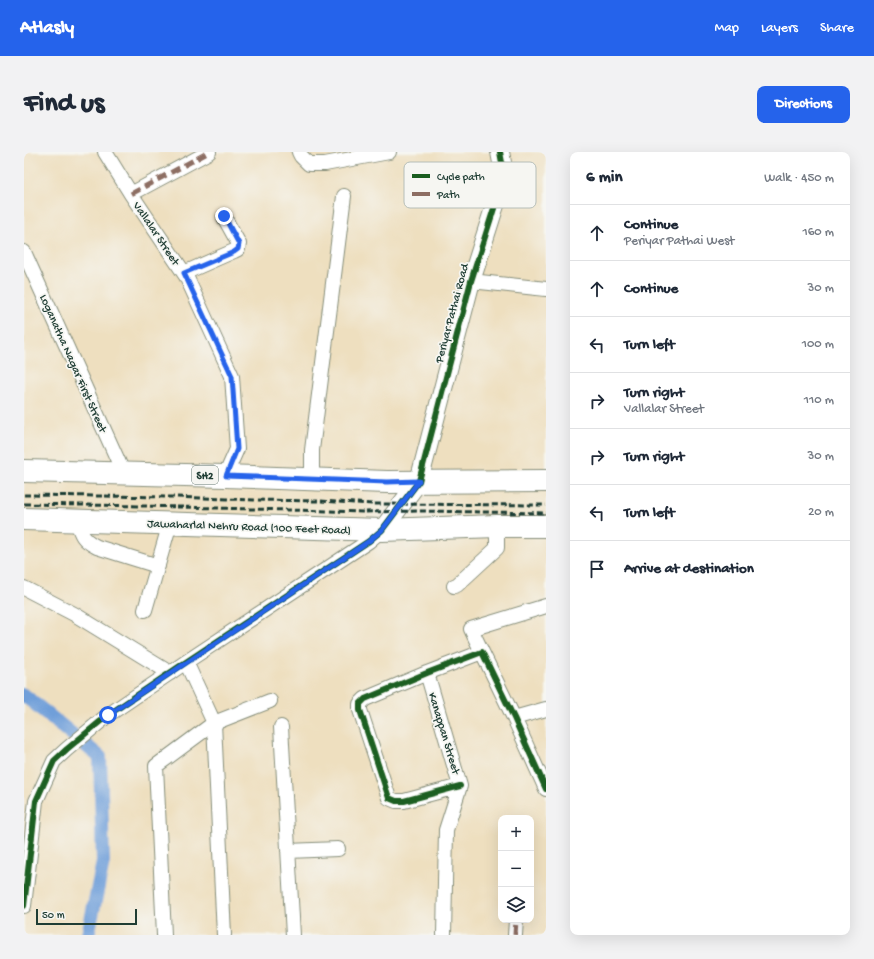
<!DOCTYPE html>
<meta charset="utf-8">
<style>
:root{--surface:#fff;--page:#f2f2f3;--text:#1f2937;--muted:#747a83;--line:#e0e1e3;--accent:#2563eb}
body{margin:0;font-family:"Gochi Hand",sans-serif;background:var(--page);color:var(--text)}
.controls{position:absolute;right:12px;bottom:12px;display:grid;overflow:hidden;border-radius:8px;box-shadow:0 4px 16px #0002}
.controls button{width:36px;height:36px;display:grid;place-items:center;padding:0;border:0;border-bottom:1px solid var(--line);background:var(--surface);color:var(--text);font:20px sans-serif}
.scale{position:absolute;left:12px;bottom:10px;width:101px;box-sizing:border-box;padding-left:4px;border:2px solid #1f3d34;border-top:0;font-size:11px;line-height:14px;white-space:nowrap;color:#1f3d34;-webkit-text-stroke:3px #f6f6f2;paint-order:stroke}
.stop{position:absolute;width:12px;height:12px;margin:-9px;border:3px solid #2563eb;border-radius:50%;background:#fff}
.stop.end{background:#2563eb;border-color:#fff;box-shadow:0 1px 4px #0008}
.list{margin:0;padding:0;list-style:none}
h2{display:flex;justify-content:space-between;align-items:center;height:52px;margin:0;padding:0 16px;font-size:17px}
h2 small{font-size:13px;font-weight:400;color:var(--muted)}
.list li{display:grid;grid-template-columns:26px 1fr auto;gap:12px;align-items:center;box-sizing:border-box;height:56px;padding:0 16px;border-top:1px solid var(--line)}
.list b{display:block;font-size:15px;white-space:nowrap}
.list p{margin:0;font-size:13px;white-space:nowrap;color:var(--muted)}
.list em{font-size:13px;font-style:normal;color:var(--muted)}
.icon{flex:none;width:22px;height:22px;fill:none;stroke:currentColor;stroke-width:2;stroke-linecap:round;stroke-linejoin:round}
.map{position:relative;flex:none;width:522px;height:783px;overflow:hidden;border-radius:8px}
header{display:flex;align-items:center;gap:24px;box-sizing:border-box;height:56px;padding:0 20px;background:var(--accent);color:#fff}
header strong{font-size:19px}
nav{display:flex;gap:22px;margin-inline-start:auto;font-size:14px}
.intro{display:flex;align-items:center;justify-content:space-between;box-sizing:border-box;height:96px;padding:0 24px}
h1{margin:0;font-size:28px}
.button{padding:10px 18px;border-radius:8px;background:var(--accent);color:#fff;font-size:14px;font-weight:700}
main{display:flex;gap:24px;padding:0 24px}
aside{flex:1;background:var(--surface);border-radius:8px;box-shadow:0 4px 16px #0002}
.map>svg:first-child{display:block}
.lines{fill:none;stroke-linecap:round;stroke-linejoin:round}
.canal{stroke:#709fd9;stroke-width:14}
.minor-casing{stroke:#868e7a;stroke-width:16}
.tertiary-casing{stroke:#868e7a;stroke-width:20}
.primary-casing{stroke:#868e7a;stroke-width:24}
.minor{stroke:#fff;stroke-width:14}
.tertiary{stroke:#fff;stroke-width:18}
.primary{stroke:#fff;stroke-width:22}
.rail{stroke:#1f3d34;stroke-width:3;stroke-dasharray:6 3;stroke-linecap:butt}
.quiet{stroke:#8d6e63;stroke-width:5;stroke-dasharray:10 5;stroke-linecap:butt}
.cycleway-casing{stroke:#f6f6f2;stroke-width:8}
.cycleway{stroke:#1b5e20;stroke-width:6}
.route{stroke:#2563eb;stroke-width:5}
.labels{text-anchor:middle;stroke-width:3.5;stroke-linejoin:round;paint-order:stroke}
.shield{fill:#f6f6f2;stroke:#60746d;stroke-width:1}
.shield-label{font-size:11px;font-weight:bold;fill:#1f3d34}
.street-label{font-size:12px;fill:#1f3d34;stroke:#f6f6f2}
.key{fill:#f6f6f2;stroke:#b6beb9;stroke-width:1}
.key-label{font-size:11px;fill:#1f3d34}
</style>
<header>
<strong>Atlasly</strong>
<nav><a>Map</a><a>Layers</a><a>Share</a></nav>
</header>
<div class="intro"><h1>Find us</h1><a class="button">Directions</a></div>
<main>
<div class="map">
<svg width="522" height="783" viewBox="0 0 522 783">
<rect width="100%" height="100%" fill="#f6f6f2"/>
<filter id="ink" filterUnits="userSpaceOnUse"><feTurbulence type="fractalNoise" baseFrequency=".025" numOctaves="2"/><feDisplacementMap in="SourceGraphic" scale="8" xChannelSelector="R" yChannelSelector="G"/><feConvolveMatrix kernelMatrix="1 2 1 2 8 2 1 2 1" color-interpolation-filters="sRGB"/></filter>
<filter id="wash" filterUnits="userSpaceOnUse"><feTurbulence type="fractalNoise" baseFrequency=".012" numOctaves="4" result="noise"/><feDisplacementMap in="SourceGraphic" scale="16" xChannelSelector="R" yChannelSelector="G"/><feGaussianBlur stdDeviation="0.9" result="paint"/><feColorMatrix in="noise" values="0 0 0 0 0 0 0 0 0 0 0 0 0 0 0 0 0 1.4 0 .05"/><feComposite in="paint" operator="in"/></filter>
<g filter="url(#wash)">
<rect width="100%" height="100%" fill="#eedfbf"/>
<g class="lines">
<path class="canal" d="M0 543 76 605 79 710 64 783"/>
</g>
</g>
<g filter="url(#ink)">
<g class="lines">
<defs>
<path id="minor" d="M81 0 107 42 162 124 208 224 213 297 201 324
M275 0 277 4 285 12H301L365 0
M107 42 185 0
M0 100 100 322
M160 121 210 99 214 97 215 92 200 65
M447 129 522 137
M288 327V298L320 44
M53 369C57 383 59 388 73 395L134 414
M430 434 433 433 473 396V374
M0 436 50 462 146 521
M121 458 146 371
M458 500 447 477 522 454
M162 510 190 571 200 783
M403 521 436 634 422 678 420 783
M490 566 522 557
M257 575 269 783
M436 634 380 649H372L365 646 336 558V552L341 547 403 521 458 500 490 566 522 637
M264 699 314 697
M0 754 12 649 30 609 43 597 84 563 162 510 345 389 358 378
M140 783 132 614 190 571 246 549
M491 783 492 768"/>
<path id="tertiary" d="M358 378 395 329 447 129 478 31 479 16 476 0"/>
<path id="primary" d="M0 319 201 324 363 330 522 329
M0 367 358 378 473 374H522"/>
</defs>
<use href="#minor" class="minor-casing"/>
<use href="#tertiary" class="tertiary-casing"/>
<use href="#primary" class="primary-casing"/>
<use href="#minor" class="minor"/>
<use href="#tertiary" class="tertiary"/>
<use href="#primary" class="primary"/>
<path class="rail" d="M0 343 150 345 230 348 296 349 350 352 522 353
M0 352 120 354 338 360 397 359 522 361"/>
<path class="quiet" d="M107 42 185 0
M491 783 492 768"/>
<defs>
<path id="cycleway" d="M436 634 380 649H372L365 646 336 558V552L341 547 403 521 458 500 490 566 522 637
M0 754 12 649 30 609 43 597 84 563 162 510 345 389 358 378 395 329 447 129 478 31 479 16 476 0"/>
</defs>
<use href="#cycleway" class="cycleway-casing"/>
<use href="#cycleway" class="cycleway"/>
</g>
</g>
<g class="lines" filter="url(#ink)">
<path class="route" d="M84 563 345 389 358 378 395 329 363 330 202 324 213 297 208 224 160 121 210 100 214 97 215 92 200 64"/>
</g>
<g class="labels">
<rect class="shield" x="168" y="314" width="26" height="18" rx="3"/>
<g class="shield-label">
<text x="181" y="327">SH2</text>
</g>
<g class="street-label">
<text transform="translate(133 81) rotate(56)" y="4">Vallalar Street</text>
<text transform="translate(427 161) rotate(-75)" y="4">Periyar Pathai Road</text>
<text transform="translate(50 211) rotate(66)" y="4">Loganatha Nagar First Street</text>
<text transform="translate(225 374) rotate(2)" y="4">Jawaharlal Nehru Road (100 Feet Road)</text>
<text transform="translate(421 581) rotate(73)" y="4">Kanappan Street</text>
</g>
</g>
<rect x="380" y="10" width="132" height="46" rx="6" class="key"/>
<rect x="388" y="22" width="18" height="4" fill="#1b5e20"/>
<rect x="388" y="40" width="18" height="4" fill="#8d6e63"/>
<g class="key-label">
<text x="413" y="28">Cycle path</text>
<text x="413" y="46">Path</text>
</g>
</svg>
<div class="controls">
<button>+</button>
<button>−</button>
<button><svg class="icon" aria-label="layers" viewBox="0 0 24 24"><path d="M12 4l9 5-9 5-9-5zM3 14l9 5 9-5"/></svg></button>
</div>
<div class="scale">50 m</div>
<div class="stop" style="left:84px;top:563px"></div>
<div class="stop end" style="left:200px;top:64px"></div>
</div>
<aside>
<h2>6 min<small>Walk · 450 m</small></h2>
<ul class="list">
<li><svg class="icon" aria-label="ahead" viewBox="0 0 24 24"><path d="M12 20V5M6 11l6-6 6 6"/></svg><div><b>Continue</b><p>Periyar Pathai West</p></div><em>160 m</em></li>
<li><svg class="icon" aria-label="ahead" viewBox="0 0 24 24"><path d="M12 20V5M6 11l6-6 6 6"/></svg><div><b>Continue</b></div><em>30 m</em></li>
<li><svg class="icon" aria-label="left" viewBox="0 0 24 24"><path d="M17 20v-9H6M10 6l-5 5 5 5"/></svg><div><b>Turn left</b></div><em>100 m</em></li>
<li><svg class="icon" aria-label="right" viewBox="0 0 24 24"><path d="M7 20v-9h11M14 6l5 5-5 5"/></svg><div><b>Turn right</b><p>Vallalar Street</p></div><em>110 m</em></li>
<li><svg class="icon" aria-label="right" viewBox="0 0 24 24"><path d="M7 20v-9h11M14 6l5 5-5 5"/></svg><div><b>Turn right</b></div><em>30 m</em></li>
<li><svg class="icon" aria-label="left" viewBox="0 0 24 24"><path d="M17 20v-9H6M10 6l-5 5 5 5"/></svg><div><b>Turn left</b></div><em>20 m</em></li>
<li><svg class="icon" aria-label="arrive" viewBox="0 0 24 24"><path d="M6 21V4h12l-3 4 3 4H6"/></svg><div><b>Arrive at destination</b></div></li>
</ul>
</aside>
</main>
